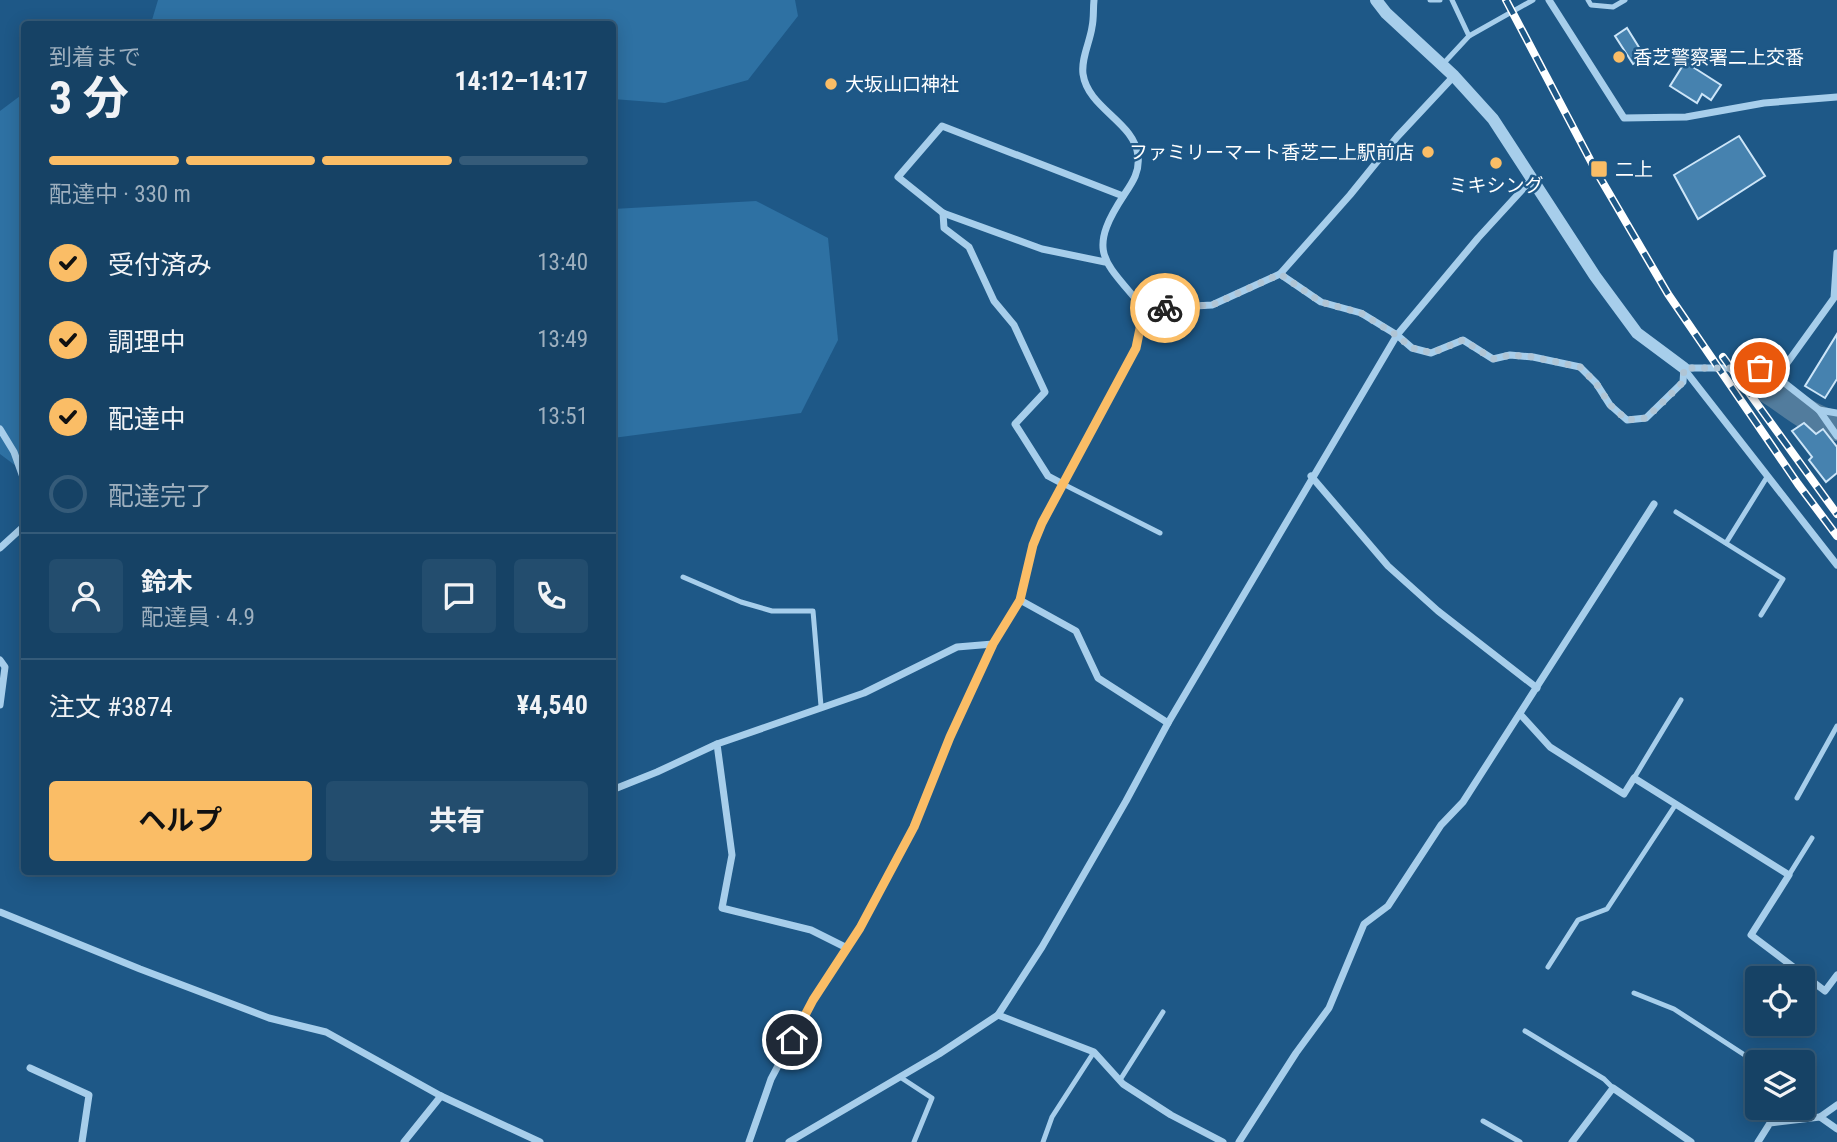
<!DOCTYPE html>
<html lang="ja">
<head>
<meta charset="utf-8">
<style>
  :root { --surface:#164265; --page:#234d6e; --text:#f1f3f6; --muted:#9eb0bf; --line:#355b79; --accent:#fabd66 }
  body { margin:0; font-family:"Roboto Condensed","Noto Sans JP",sans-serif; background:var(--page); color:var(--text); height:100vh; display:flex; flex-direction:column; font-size:26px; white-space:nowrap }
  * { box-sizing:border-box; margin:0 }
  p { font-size:23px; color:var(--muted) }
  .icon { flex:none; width:38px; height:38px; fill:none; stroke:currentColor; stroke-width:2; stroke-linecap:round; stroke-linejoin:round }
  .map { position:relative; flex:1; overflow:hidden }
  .drawer { position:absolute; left:21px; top:21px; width:595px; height:854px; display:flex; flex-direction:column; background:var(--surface); border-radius:7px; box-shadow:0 4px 18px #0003,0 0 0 2px var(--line) }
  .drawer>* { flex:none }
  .controls { position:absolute; left:1745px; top:966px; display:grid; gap:14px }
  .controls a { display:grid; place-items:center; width:70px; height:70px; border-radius:7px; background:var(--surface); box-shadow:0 4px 18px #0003,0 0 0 2px var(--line); font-size:35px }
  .pin { position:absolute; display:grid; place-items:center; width:60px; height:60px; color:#fff; margin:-30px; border:4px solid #fff; border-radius:50%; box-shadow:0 2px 7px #0007 }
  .courier { position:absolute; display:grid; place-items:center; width:70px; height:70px; margin:-35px; border:5px solid #fabd66; border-radius:50%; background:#fff; color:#222; box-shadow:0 2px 9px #0007 }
  .overview em { font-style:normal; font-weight:700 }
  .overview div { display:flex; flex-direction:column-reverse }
  .overview { display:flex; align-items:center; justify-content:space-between; height:119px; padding:0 28px }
  h1 { font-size:46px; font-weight:700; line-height:52px }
  .bar { display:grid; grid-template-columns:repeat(4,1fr); gap:10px 7px; align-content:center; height:84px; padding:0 28px }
  .bar i { height:9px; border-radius:5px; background:var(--line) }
  .bar .on { background:var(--accent) }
  .bar p { grid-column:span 4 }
  .line { display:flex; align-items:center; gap:18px; padding:0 28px; border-top:2px solid var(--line) }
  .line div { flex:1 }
  .round { display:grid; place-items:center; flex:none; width:74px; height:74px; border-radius:7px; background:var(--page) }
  ol { padding:0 28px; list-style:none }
  li { display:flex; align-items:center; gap:21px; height:77px }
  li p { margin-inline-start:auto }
  li .icon { padding:7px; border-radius:50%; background:var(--accent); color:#111; stroke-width:4 }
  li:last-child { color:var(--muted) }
  li i { width:38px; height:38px; border:4px solid var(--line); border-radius:50% }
  .primary-button { display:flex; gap:14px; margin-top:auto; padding:14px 28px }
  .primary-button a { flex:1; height:80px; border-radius:7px; background:var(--accent); color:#111; font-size:28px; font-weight:700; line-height:80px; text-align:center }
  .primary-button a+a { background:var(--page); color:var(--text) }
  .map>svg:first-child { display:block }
</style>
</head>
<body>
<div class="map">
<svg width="1837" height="1142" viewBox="0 0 1837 1142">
  <rect width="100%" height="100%" fill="#1e5887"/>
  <g fill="#2e71a3">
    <polygon points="158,0 795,0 798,16 748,80 665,103 613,99 612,24 137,24 152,20"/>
    <polygon points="24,93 24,472 0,454 0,111"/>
    <polygon points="756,201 828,238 838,340 801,413 613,438 613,209"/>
  </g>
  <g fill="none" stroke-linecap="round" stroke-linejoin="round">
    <path stroke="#527c9d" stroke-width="30" d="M1750,380C1783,391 1798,418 1837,426"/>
  </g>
  <g fill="#4682af" stroke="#cce5f8" stroke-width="2">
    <polygon points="1627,28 1645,57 1633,64 1615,36"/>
    <polygon points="1685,62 1721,85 1711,100 1702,94 1697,103 1670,86"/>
    <polygon points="1739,136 1765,176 1698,219 1674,175"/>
    <polygon points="1837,334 1837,379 1825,398 1805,386"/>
    <polygon points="1804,423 1816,434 1823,429 1837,447 1837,473 1826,482 1809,460 1812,457 1792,431"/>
  </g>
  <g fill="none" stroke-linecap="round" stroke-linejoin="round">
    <g stroke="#a7ceeb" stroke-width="5">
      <polyline points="1430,0 1440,0"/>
      <polyline points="1452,0 1469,36"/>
      <polyline points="1588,0 1591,5 1613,7 1625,0"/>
      <polyline points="1443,64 1469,36 1533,0"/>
      <polyline points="1063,484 1160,533"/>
      <polyline points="1676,512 1783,579 1761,615"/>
      <polyline points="1726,543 1767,477"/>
      <polyline points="683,577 741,602 772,611 813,611 821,706"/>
      <polyline points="1634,778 1681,700"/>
      <polyline points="1797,798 1837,726"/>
      <polyline points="1789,875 1812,838"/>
      <polyline points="1548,967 1578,920 1607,909 1676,804"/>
      <polyline points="1634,993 1674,1009 1757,1063"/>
      <polyline points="1525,1031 1604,1079 1613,1088"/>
      <polyline points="900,1077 932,1098 914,1142"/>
      <polyline points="1120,1080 1163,1012"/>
      <polyline points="1794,1108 1800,1120"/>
      <polyline points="1483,1121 1520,1142"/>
      <polyline points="1043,1142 1052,1117 1094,1052"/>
    </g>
    <g stroke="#a7ceeb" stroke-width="7">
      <path d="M1094,0C1093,9 1094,18 1092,27C1090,42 1081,58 1083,74C1088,109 1135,122 1138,156C1140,172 1132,183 1124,195C1085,254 1105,261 1144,309L1212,305L1280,274L1350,195L1397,137L1454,76"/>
      <polyline points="1549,0 1624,118 1686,117 1764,103 1837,97"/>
      <polyline points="943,213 944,228 969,247 994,301 1014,325 1045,392 1015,424 1048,476 1063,484"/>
      <polyline points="1105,262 1042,249 943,213 898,177 942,126 1123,196"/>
      <polyline points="1280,274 1321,302 1361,313 1397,335 1412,348 1431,353 1463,340 1493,359 1510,355 1533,357 1580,367 1596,383 1610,405 1627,420 1646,418 1683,382 1684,368"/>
      <polyline points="1144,309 1136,348 1042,523 1033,545 1020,600 1076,631 1098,678 1168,723"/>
      <polyline points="1684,368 1760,368 1777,377 1819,410 1837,436"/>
      <polyline points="1684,369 1837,565"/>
      <polyline points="1777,377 1834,298 1837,253"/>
      <polyline points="1819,410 1837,413"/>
      <polyline points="0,429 14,452 24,480"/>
      <polyline points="1311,476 1388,566 1438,611 1537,688"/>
      <polyline points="0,548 24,526"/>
      <polyline points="0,660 5,667 0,705"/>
      <polyline points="1520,714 1550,747 1624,794 1634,778 1789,875 1751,935 1825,991 1837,975"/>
      <polyline points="612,790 657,772 717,744"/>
      <polyline points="0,912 140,969 269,1018 326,1032 441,1096 540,1142"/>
      <polyline points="847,948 811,930 722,908 732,855 717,744 864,693 957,647 993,644"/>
      <polyline points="998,1015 1094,1052 1123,1084 1171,1115 1223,1142"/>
      <polyline points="30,1068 89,1095 82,1142"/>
      <polyline points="1837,1105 1820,1117 1837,1129"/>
      <polyline points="404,1142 441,1096"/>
      <polyline points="749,1142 771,1079 813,1000 860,928 914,827 950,737 993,644 1020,600"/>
      <polyline points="789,1142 939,1054 998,1015 1042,947 1126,801 1168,723 1397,335 1478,238 1533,178"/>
      <polyline points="1239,1142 1296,1053 1329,1008 1364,924 1388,906 1441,825 1463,802 1654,504"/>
      <polyline points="1572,1142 1613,1088 1691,1142"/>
      <polyline points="1758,1142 1770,1123 1820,1117"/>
    </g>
    <polyline stroke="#a7ceeb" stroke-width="12" points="1376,0 1386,13 1454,76 1493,119 1595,276 1637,333 1684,368"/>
    <defs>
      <g id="rail">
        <polyline points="1506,0 1596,171 1668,294 1798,484 1837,536"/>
        <polyline points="1723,357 1837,514"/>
      </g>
    </defs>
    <use href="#rail" stroke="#fff" stroke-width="8"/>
    <use href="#rail" stroke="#1e5887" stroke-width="5" stroke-dasharray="16" stroke-linecap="butt"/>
  </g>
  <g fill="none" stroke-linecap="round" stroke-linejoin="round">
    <polyline stroke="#b0c5d5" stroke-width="7" stroke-dasharray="0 12.6" points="1165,308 1212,305 1280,274 1321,302 1361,313 1396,335 1412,348 1432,353 1463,340 1493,359 1510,355 1533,357 1580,367 1596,383 1610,405 1627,420 1646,418 1665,400 1683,382 1684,368 1760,368"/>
    <polyline stroke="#fabd66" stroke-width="9" points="792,1040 813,1000 860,928 914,827 950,737 993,644 1020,600 1033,545 1042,523 1136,348 1144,309 1165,308"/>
  </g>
  <g fill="#fabd66" stroke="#1e5887" stroke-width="2.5">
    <circle cx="1619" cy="57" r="7"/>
    <circle cx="831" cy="84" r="7"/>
    <circle cx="1428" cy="152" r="7"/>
    <circle cx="1496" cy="163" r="7"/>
    <rect x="1590" y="160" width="18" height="18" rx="3.5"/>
  </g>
  <g text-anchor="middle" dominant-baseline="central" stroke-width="5" stroke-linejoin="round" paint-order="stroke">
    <g font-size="19" fill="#fff" stroke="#1e5887" text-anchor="start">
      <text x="1633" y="57">香芝警察署二上交番</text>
      <text x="845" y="84">大坂山口神社</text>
      <text x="1414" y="152" text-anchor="end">ファミリーマート香芝二上駅前店</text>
      <text x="1615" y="169">二上</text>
      <text x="1496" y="185" text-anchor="middle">ミキシング</text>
    </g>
  </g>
</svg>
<div class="controls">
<a><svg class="icon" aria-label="locate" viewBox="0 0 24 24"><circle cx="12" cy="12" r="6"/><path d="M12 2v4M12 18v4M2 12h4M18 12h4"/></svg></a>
<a><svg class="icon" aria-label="layers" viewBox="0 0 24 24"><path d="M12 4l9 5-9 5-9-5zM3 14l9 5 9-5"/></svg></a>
</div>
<div class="pin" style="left:1760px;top:368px;background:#ea580c"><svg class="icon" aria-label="bag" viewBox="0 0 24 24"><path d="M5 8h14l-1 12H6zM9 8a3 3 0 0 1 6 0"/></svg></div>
<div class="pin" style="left:792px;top:1040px;background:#1f2937"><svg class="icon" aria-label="home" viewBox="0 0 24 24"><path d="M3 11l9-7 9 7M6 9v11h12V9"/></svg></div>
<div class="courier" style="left:1165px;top:308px"><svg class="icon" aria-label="bike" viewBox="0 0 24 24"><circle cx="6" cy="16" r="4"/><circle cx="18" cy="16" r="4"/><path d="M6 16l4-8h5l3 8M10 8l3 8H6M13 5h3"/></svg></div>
<section class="drawer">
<div class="overview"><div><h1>3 分</h1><p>到着まで</p></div><em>14:12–14:17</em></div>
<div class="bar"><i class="on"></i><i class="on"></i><i class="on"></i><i></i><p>配達中 · 330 m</p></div>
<ol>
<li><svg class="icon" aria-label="check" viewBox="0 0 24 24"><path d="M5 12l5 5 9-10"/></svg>受付済み<p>13:40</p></li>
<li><svg class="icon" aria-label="check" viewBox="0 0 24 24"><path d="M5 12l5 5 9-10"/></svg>調理中<p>13:49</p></li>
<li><svg class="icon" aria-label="check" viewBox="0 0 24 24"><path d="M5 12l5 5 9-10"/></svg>配達中<p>13:51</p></li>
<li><i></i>配達完了</li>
</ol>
<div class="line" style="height:126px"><a class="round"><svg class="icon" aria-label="person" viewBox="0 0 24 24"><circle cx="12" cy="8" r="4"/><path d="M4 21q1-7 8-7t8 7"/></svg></a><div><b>鈴木</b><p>配達員 · 4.9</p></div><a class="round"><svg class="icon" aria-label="chat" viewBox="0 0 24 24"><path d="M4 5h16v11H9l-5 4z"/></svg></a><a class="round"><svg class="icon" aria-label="phone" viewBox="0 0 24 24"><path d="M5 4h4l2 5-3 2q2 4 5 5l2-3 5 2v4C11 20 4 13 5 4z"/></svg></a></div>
<div class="line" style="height:91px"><div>注文 #3874</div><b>¥4,540</b></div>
<div class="primary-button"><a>ヘルプ</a><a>共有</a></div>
</section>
</div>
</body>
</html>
